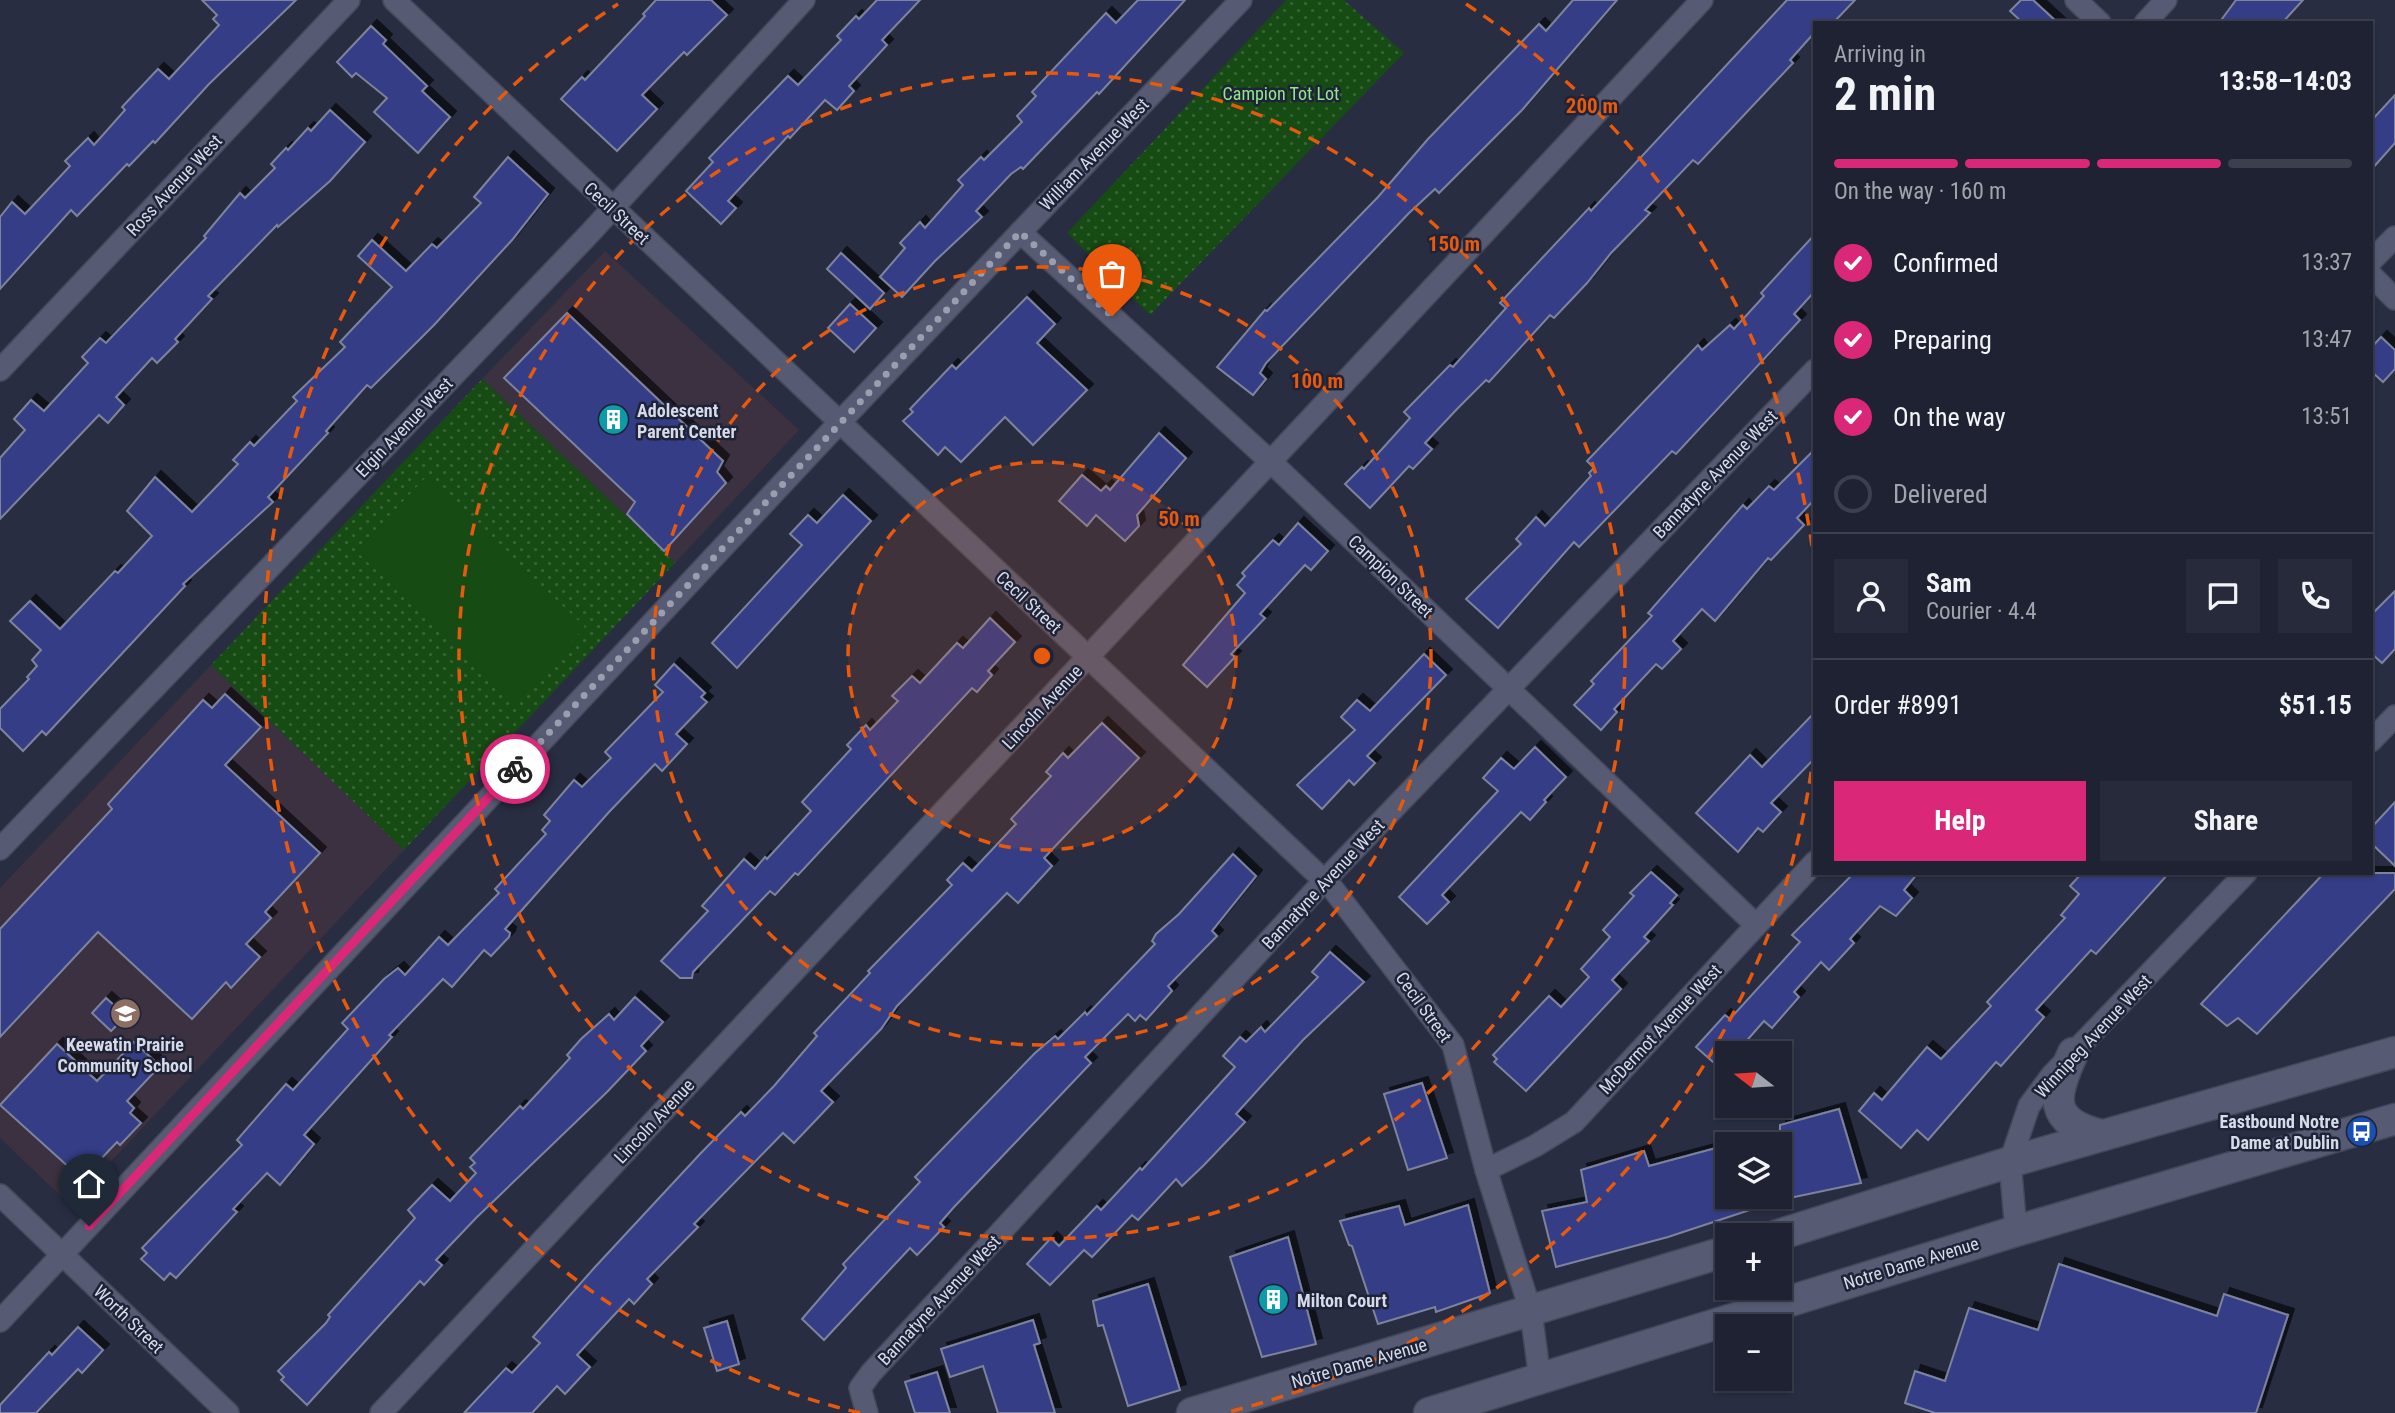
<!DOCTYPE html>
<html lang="en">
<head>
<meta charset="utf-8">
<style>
  :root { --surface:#1e2232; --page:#262a3a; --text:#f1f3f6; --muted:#a1a4ac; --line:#3c3f4d; --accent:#db2777 }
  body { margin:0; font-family:"Roboto Condensed",sans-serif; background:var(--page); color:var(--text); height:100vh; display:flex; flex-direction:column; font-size:26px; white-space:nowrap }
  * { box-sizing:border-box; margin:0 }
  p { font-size:23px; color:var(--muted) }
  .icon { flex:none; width:38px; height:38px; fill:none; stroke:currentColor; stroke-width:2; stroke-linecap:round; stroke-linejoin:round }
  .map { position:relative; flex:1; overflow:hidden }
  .drawer { position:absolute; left:1813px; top:21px; width:560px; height:854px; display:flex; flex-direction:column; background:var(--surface); border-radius:0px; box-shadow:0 2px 5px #0004,0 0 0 2px var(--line) }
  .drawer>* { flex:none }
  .needle { width:46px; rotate:287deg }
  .buttons { position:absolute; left:1715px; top:1041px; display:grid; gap:14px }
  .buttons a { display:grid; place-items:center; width:77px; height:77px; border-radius:0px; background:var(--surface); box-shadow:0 2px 5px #0004,0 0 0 2px var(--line); font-size:35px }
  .pin { position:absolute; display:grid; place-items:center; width:60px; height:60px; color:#fff; margin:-72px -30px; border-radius:50% 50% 50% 0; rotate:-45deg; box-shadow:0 0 7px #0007 }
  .pin .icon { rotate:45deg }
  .courier { position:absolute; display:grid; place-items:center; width:70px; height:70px; margin:-35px; border:5px solid #db2777; border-radius:50%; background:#fff; color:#222; box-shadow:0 2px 9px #0007 }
  .head em { font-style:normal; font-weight:700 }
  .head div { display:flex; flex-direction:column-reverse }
  .head { display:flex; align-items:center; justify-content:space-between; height:119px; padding:0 21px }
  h1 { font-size:46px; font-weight:700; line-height:52px }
  .bar { display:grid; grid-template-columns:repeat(4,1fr); gap:10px 7px; align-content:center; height:84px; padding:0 21px }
  .bar i { height:9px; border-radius:5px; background:var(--line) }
  .bar .current { background:var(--accent) }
  .bar p { grid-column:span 4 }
  .line { display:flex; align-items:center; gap:18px; padding:0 21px; border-top:2px solid var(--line) }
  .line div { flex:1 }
  .round { display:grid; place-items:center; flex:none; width:74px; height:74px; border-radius:0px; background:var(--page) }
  ol { padding:0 21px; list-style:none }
  li { display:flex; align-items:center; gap:21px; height:77px }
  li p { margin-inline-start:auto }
  li .icon { padding:7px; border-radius:50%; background:var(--accent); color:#fff; stroke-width:4 }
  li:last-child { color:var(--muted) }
  li i { width:38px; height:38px; border:4px solid var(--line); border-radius:50% }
  .cta { display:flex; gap:14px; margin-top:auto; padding:14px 21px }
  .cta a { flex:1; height:80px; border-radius:0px; background:var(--accent); color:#fff; font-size:28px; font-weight:700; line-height:80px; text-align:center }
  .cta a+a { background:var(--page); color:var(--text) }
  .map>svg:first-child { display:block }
</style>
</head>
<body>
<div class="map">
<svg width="2395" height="1413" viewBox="0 0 2395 1413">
  <defs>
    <pattern id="green-dots" width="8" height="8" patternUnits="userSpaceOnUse" patternTransform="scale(1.75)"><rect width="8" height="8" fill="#174b14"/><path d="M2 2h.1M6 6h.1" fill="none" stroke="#386436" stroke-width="1.8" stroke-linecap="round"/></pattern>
    <filter id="shadow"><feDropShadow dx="6" dy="-6" stdDeviation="0" flood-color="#0009"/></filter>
  </defs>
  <rect width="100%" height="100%" fill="#282d42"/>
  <g fill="#3c3140">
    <polygon points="605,251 799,430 675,563 482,379"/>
    <polygon points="211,665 404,850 70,1205 0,1138 0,888"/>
  </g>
  <g fill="url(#green-dots)">
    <polygon points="1286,0 1344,0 1404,53 1150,315 1067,233"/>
    <polygon points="482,379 675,563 404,850 211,665"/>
  </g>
  <polygon fill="#174b14" points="426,477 585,627 515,701 356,551"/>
  <g fill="#363e87" stroke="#7d839d" stroke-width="2" filter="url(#shadow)">
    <polygon points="202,0 296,0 209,84 155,143 153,141 129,166 127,164 77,216 71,210 0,289 0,217 12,202 25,214 70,166 65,161 88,138 94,145 125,110 122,107 158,69 169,79 219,25 213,19 217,15"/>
    <polygon points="656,0 711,0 727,15 687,55 684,52 642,95 657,109 617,151 561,99 582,77 585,80 645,16 643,14"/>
    <polygon points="877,0 920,0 882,40 887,45 849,86 854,91 837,110 825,100 790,138 788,136 728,201 736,208 721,224 686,191 713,162 709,158 788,76 798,85 841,40 837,36 856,16 859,19"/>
    <polygon points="1138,0 1185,0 1099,94 1097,92 1023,169 1021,167 1011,174 976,211 982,217 935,261 902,297 880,277 905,248 900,243 920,222 925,228 963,185 958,180 981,157 984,160 1022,122 1017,116 1036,96 1032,92 1106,13 1116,23"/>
    <polygon points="1573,0 1617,0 1522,110 1439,193 1435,189 1409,213 1266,363 1260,373 1266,379 1253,395 1217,367 1265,310 1267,311 1378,197 1428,139 1539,24 1546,31"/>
    <polygon points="1787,0 1855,0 1833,23 1815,23 1815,32 1790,60 1793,63 1698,164 1693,160 1645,210 1650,213 1611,253 1587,283 1554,318 1550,315 1489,382 1486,380 1457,409 1425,443 1432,449 1413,469 1409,466 1370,508 1345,484 1362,467 1364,469 1410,418 1404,412 1450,365 1453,367 1506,308 1500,303 1589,208 1591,211"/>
    <polygon points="2021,0 2033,0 2058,23 2023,23 2010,11"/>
    <polygon points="2236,0 2303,0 2282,23 2219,23"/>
    <polygon points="371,26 386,40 383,44 427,86 422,91 450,117 418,153 374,112 387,98 356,73 352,77 337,62"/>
    <polygon points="2395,95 2395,143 2371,170 2371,121"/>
    <polygon points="330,110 365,142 330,181 278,227 277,225 208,296 212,299 175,339 178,342 157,363 152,358 116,397 124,405 108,423 99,415 0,519 0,458 25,430 14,419 31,400 44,411 88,363 82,357 100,338 106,343 206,238 204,236 240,193 245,198 275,168 271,164 286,148 288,150 308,128 311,131"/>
    <polygon points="508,157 548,194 512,240 434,325 371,388 367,385 351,403 326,431 328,433 268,497 273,502 183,584 185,586 46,735 42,731 23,751 0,728 0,709 29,679 27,677 37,666 32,660 41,650 10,621 30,601 60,629 115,571 118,573 152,536 127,511 155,477 192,512 238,464 233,460 250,442 254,446 297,401 293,397 345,347 340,342 392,287 358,256 372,240 406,271 432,244 437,248 481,203 474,197"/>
    <polygon points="1815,234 1815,291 1794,314 1800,320 1676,454 1672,451 1579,547 1574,542 1498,628 1466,599 1521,544 1516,539 1536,517 1545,526 1591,476 1589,473 1594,468 1587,461 1698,345 1702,350 1730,325 1734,329 1764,296 1761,293"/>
    <polygon points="841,253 884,293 870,309 827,269"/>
    <polygon points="1027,297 1055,324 1037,343 1087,390 1033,445 1005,417 961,462 945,447 938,455 903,421 913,412 910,409 952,365 956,369"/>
    <polygon points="850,304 876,328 854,352 828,328"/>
    <polygon points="567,313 723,461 717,472 726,483 664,551 627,514 635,502 504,378"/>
    <polygon points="2381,337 2395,350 2395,369 2383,382 2371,371 2371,348"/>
    <polygon points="1159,433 1186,458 1137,515 1139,526 1125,541 1096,515 1087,526 1059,501 1082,475 1101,491 1106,486 1110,490"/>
    <polygon points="1815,449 1815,499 1797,518 1804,525 1771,560 1768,558 1715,621 1702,609 1673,641 1681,649 1662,669 1656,664 1614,709 1617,712 1601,730 1574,705 1594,684 1591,681 1652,616 1648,613 1743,505 1747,509 1769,486 1774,490"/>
    <polygon points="843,495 871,521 737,668 712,643 802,545 790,534 808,515 817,523"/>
    <polygon points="1298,523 1328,551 1311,570 1305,565 1260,614 1265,618 1231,654 1235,657 1207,687 1183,665 1245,593 1237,585 1245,576 1242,573 1273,540 1279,545"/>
    <polygon points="2395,591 2395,649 2382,663 2371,653 2371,615"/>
    <polygon points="990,618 1015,642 988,671 992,675 977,692 972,688 798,875 795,873 775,895 770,891 693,972 692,978 680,978 661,961 708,911 702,906 744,859 755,869 765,857 767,859 811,811 802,802 851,749 847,745 866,725 870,730 898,701 892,696 912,676 920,683 957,643 963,648"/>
    <polygon points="1424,654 1446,675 1367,756 1375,763 1354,785 1349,780 1322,809 1297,785 1355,730 1341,717 1357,700 1370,711"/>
    <polygon points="674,664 705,693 701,697 707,702 676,734 687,744 662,771 655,764 609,812 505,929 510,933 509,937 491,956 484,950 452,987 443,979 389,1035 392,1037 304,1135 314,1144 280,1185 267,1173 233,1209 237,1212 176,1278 170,1273 164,1280 141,1259 147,1253 142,1248 242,1145 237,1140 286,1084 293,1090 348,1029 342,1023 384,979 398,968 405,975 439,937 448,945 499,893 495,889 546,834 542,830 550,821 544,815 574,780 582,787 611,758 605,752 663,692 655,685"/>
    <polygon points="225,694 261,727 225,765 320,853 265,912 271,918 246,944 260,957 231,988 226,982 192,1019 98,932 0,1037 0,929 112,809 108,804 203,700 212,708"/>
    <polygon points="1815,712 1815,758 1771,803 1781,812 1763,832 1758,828 1738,852 1696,813 1750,755 1762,767"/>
    <polygon points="1102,723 1139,758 1044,858 1052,866 1018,903 1007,893 897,1006 881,1029 821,1091 833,1102 794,1143 783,1133 694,1224 698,1227 647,1279 652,1284 634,1304 629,1299 577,1355 590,1367 565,1394 557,1386 532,1413 464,1413 506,1368 512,1373 540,1343 533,1337 595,1267 700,1154 741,1112 745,1116 774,1086 817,1036 814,1033 870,973 868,971 952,885 947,880 963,863 972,871 1016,824 1011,819 1051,776 1046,772 1063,753 1068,758"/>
    <polygon points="1535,747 1566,777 1544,800 1546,802 1530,820 1521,812 1442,895 1449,902 1427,924 1399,897 1498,791 1483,778 1501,758 1514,769"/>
    <polygon points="2395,802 2395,866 2371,843 2371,828"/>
    <polygon points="1233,854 1256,876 1212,931 1217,936 1168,986 1172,991 1146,1020 1140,1015 1135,1021 1128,1014 1085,1057 1091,1063 954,1207 940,1223 944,1227 917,1255 910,1248 824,1340 802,1319 846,1268 843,1264 920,1182 915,1177 1035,1053 1055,1036 1058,1039 1085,1012 1087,1015 1155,944 1152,941 1156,934 1179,914"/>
    <polygon points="1651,872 1677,895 1670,903 1673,905 1644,937 1649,941 1612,980 1621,989 1526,1091 1494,1062 1497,1059 1493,1055 1549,996 1561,1007 1589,977 1581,969 1610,937 1603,930 1634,896 1630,893"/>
    <polygon points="1854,873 1918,873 1904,890 1912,898 1896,916 1880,906 1850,939 1854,943 1829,970 1821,962 1794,992 1799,997 1772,1028 1764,1021 1735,1054 1727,1054 1727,1062 1721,1069 1696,1047 1725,1015 1730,1019 1800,942 1792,935"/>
    <polygon points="2082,873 2169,873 2096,954 2091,950 2036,1010 2044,1017 2001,1066 1996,1062 1928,1140 1917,1130 1901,1148 1859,1111 1874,1093 1882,1100 1927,1047 1941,1059 1991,1006 1987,1002 2065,918 2061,915 2079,894 2070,886"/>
    <polygon points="2324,873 2395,873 2395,889 2257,1034 2238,1018 2227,1026 2201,1004"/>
    <polygon points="1330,952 1364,982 1303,1040 1236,1114 1245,1122 1204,1165 1182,1186 1176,1179 1138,1220 1132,1215 1092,1257 1084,1250 1050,1285 1027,1264 1051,1238 1059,1246 1097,1206 1101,1210 1140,1168 1142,1170 1235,1067 1223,1056 1240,1037 1246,1042 1261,1027 1265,1032 1318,977 1312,972"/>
    <polygon points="635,997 663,1022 641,1046 646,1051 607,1092 476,1218 436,1260 442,1265 424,1285 420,1281 307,1405 281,1380 284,1377 278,1371 326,1323 330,1317 328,1315 415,1218 408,1210 432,1185 450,1201 476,1173 470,1167 475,1163 470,1158 520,1106 523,1109 570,1058 567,1055 581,1039 609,1014 614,1020"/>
    <polygon points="106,998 126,1016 111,1031 92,1013"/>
    <polygon points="134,1042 160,1066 127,1101 134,1108 130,1113 141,1123 120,1145 117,1142 82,1179 0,1105 57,1044 97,1081"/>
    <polygon points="1422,1083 1447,1158 1408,1170 1384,1094"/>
    <polygon points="1839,1109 1861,1183 1780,1200 1780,1125"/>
    <polygon points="1727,1145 1727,1197 1777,1197 1777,1201 1668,1237 1556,1267 1542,1211 1587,1202 1581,1170 1644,1151 1649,1166"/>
    <polygon points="1468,1205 1490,1293 1436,1312 1435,1307 1378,1324 1352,1246 1349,1245 1340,1221 1399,1206 1405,1225"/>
    <polygon points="1288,1237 1316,1344 1262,1357 1230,1257"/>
    <polygon points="2059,1264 2217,1316 2224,1294 2288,1315 2256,1413 1935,1413 1905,1403 1915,1371 1945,1381 1969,1308 2038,1330"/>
    <polygon points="1148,1284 1180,1390 1128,1406 1103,1325 1098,1326 1093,1301"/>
    <polygon points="1033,1320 1040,1343 1034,1345 1055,1413 998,1413 983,1366 950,1377 941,1349"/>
    <polygon points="727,1321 739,1364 717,1371 704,1328"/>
    <polygon points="78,1327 103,1350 82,1373 78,1369 36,1413 0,1413 0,1405 49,1352 52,1355"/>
    <polygon points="937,1372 950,1413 915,1413 905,1382"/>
  </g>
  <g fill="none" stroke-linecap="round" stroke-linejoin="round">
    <defs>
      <g id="minor">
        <polyline points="394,0 1333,889 1453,1045 1486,1170 1531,1312 1540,1379"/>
        <polyline points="2076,0 2100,23"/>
        <polyline points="2145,23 2166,0"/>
        <polyline points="1020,232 1271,462 1756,925"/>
        <polyline points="2371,261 2395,237"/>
        <polyline points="2371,275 2395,299"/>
        <polyline points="0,370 349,0"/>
        <polyline points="2371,741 2395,716"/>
        <polyline points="0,849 590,233 804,0"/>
        <polyline points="1486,1170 1535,1146 1574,1122 1815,862"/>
        <polyline points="0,1195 228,1413"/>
        <polyline points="2016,1231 2010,1162 2029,1106 2052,1075 2246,873"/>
        <polyline points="0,1321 839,423 1241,0"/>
        <polyline points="381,1413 1702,0"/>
        <polyline points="867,1413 860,1388 871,1373 1324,881 1815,370"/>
      </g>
      <g id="secondary">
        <path d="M2073,1053C2053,1097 2047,1121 2101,1135"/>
        <polyline points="1775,1236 2010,1162 2395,1052"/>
        <polyline points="1192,1413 1727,1251"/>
        <polyline points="1429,1413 2016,1231 2395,1119"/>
      </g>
    </defs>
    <use href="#minor" stroke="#44485a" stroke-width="24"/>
    <use href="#secondary" stroke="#44485a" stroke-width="33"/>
    <use href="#minor" stroke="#565b73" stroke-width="21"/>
    <use href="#secondary" stroke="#565b73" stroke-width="30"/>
  </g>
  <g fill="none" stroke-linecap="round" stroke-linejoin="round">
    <polyline stroke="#9a9eaf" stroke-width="7" stroke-dasharray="0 12.6" points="515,769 1020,232 1112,316"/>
    <polyline stroke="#db2777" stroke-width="9" points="89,1226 515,769"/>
  </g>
  <circle cx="1042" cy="656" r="194" fill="#e8590c" fill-opacity=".12"/>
  <g fill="none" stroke="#e8590c" stroke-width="3.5" stroke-dasharray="12 9">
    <circle cx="1042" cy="656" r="194"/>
    <circle cx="1042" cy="656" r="389"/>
    <circle cx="1042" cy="656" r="583"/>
    <path d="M1814 751A778 778 0 0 1 1224 1413M860 1413A778 778 0 0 1 618 4M1466 4A778 778 0 0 1 1814 561"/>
  </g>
  <defs>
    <symbol id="building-disc" viewBox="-11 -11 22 22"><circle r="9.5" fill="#0f9aa8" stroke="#1f2338"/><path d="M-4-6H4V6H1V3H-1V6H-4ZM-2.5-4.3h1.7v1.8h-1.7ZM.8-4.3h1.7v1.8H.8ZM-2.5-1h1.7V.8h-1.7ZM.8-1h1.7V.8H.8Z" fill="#fff"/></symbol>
    <symbol id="school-disc" viewBox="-11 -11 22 22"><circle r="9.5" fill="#8d6e63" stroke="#1f2338"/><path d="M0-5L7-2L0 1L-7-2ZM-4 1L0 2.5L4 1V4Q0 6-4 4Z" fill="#fff"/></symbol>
    <symbol id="bus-disc" viewBox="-11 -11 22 22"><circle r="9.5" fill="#1a4fb4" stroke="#1f2338"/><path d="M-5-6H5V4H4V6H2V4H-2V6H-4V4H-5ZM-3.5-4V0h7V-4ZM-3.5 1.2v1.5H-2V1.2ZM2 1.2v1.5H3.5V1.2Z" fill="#fff"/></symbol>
  </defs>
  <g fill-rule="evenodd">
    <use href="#building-disc" x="596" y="402" width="35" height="35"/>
    <use href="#school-disc" x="108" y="996" width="35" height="35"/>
    <use href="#bus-disc" x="2344" y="1114" width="35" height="35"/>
    <use href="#building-disc" x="1256" y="1282" width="35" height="35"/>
  </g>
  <g text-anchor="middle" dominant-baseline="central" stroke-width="5" stroke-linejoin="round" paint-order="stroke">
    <g font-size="18" fill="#91e78a" stroke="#1f2338">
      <text x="1281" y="93">Campion Tot Lot</text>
    </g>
    <g font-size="18" fill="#d7dbe9" stroke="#1f2338">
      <text transform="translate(1094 154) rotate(-46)">William Avenue West</text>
      <text transform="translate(174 185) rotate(-47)">Ross Avenue West</text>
      <text transform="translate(617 213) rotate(43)">Cecil Street</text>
      <text transform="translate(404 427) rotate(-46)">Elgin Avenue West</text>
      <text transform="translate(1715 474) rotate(-46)">Bannatyne Avenue West</text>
      <text transform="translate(1391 576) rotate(44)">Campion Street</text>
      <text transform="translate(1029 602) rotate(43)">Cecil Street</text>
      <text transform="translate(1042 707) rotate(-47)">Lincoln Avenue</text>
      <text transform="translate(1323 884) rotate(-47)">Bannatyne Avenue West</text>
      <text transform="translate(1424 1007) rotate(54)">Cecil Street</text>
      <text transform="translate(1660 1029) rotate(-47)">McDermot Avenue West</text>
      <text transform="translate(2093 1036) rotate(-47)">Winnipeg Avenue West</text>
      <text transform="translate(654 1121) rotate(-47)">Lincoln Avenue</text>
      <text transform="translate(1911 1263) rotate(-17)">Notre Dame Avenue</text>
      <text transform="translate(939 1300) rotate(-47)">Bannatyne Avenue West</text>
      <text transform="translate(129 1319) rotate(44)">Worth Street</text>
      <text transform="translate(1359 1363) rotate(-16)">Notre Dame Avenue</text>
    </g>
    <g font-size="18" font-weight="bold" fill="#d7dbe9" stroke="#1f2338" text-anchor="start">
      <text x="637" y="410">Adolescent<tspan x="637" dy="21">Parent Center</tspan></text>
      <text x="125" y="1044" text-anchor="middle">Keewatin Prairie<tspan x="125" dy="21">Community School</tspan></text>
      <text x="2339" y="1121" text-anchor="end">Eastbound Notre<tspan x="2339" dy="21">Dame at Dublin</tspan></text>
      <text x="1297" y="1300">Milton Court</text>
    </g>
  </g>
  <circle cx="1042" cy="656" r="10" fill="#e8590c" stroke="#1f2338" stroke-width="3.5"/>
  <g font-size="21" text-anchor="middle" font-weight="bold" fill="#e8590c" stroke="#1f2338" stroke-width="5" stroke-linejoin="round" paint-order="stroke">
    <text x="1592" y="113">200 m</text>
    <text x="1454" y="251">150 m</text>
    <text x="1317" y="388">100 m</text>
    <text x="1179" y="526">50 m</text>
  </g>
</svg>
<div class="buttons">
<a><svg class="needle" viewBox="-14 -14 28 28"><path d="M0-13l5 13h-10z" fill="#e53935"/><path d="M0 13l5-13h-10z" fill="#a1a4ac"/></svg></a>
<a><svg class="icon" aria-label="layers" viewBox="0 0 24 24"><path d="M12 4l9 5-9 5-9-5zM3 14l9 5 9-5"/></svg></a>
<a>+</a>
<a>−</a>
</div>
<div class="pin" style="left:1112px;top:316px;background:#ea580c"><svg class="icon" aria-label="bag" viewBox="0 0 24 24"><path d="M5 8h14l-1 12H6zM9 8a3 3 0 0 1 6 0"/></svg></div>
<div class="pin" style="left:89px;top:1226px;background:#1f2937"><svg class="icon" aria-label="home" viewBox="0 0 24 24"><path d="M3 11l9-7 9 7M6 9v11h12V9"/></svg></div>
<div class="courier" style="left:515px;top:769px"><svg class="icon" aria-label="bike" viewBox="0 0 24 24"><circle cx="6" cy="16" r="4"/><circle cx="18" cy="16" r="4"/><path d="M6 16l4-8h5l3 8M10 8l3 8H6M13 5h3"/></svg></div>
<section class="drawer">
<div class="head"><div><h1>2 min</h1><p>Arriving in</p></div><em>13:58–14:03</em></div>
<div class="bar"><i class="current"></i><i class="current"></i><i class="current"></i><i></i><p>On the way · 160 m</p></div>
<ol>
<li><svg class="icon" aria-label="check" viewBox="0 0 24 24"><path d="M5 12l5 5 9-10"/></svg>Confirmed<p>13:37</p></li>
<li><svg class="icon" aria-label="check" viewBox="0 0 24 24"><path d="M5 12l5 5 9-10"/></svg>Preparing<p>13:47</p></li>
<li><svg class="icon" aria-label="check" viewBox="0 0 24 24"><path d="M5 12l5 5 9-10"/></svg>On the way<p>13:51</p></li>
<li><i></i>Delivered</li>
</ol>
<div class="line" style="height:126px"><a class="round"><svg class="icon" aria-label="person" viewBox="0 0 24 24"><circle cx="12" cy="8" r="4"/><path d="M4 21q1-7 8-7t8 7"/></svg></a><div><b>Sam</b><p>Courier · 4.4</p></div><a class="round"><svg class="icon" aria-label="chat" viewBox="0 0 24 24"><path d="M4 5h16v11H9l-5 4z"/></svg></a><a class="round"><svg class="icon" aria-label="phone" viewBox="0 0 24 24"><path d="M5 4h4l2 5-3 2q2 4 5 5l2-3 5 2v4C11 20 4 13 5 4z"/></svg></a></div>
<div class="line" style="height:91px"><div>Order #8991</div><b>$51.15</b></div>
<div class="cta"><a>Help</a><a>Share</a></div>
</section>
</div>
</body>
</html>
